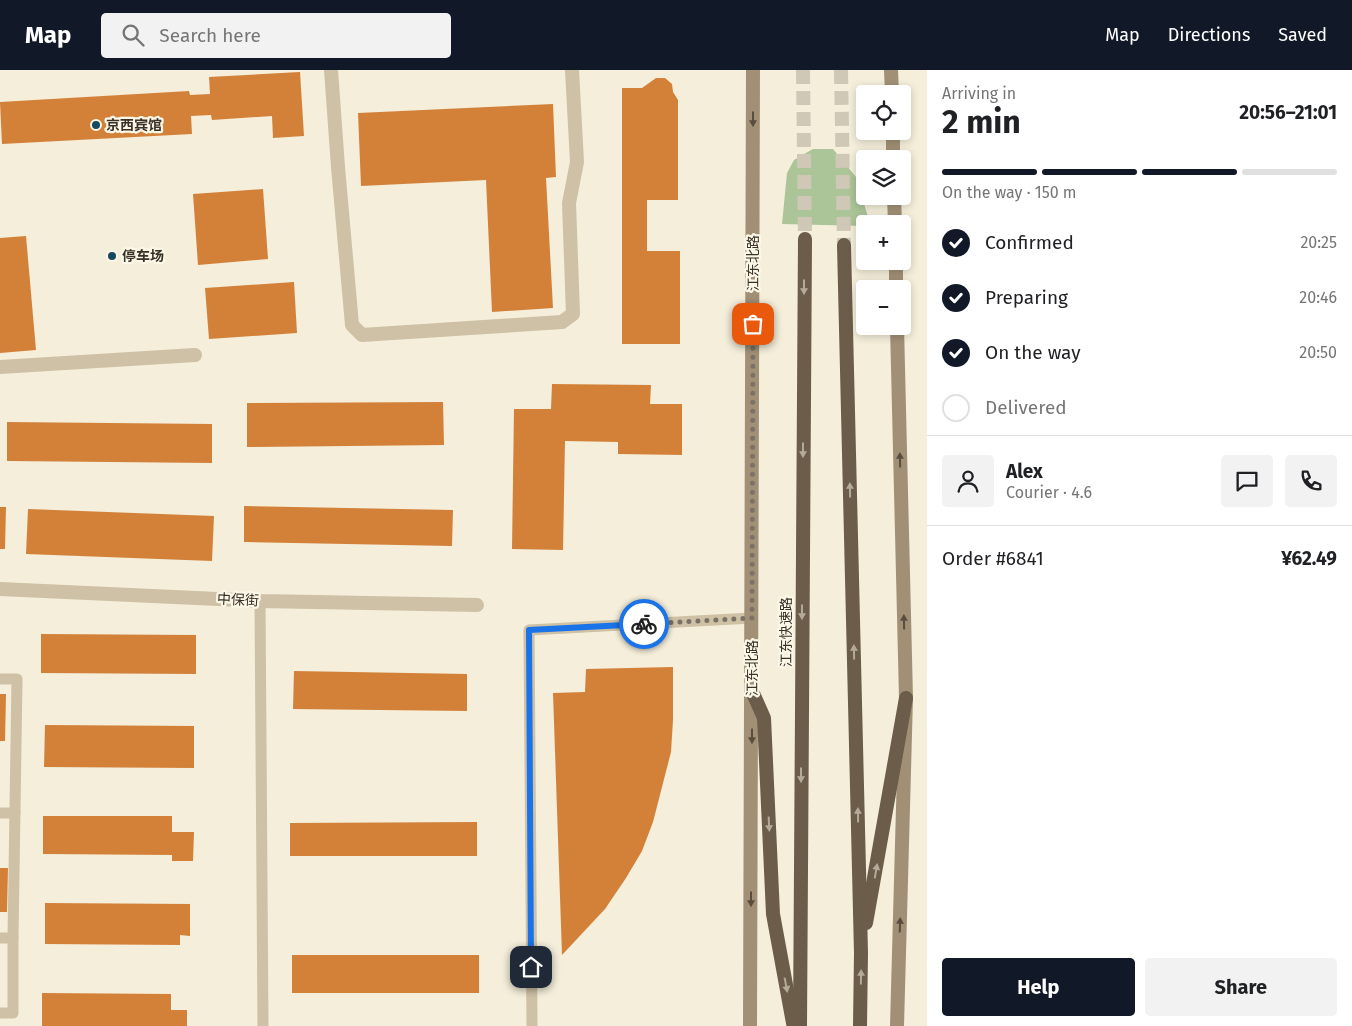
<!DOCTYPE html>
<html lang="en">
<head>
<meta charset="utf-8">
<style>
  :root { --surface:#fff; --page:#f2f2f2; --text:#202124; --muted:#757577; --line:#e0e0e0; --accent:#111827 }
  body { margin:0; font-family:"Fira Sans","Noto Sans SC",sans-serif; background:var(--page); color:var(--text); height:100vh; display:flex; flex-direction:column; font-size:19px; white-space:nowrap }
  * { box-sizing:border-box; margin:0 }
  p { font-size:16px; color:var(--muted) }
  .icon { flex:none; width:28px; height:28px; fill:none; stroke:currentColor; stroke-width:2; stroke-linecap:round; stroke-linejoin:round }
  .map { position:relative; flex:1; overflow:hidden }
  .sheet { display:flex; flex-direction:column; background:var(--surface); width:425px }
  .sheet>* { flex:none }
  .buttons { position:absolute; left:856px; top:15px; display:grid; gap:10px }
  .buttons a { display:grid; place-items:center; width:55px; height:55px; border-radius:5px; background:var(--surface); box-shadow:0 2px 8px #0003; font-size:25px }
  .pin { position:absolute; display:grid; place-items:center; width:42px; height:42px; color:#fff; margin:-21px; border-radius:10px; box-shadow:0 2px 8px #0006 }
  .courier { position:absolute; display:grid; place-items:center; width:50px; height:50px; margin:-25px; border:4px solid #1a73e8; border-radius:50%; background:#fff; color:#222; box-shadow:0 1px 6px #0007 }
  .headline em { font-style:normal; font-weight:700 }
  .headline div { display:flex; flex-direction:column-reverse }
  .headline { display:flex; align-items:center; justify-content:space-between; height:85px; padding:0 15px }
  h1 { font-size:32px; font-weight:700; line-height:38px }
  .bar { display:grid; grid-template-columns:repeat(4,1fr); gap:8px 5px; align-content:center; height:60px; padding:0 15px }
  .bar i { height:6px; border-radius:4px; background:var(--line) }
  .bar .active { background:var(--accent) }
  .bar p { grid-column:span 4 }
  .line { display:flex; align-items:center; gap:12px; padding:0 15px; border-top:1px solid var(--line) }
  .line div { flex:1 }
  .round { display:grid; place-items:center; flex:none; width:52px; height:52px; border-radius:5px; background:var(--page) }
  ol { padding:0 15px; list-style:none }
  li { display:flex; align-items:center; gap:15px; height:55px }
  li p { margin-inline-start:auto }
  li .icon { padding:5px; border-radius:50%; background:var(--accent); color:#fff; stroke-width:4 }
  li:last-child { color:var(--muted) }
  li i { width:28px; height:28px; border:2px solid var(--line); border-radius:50% }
  .button { display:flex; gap:10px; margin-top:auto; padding:10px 15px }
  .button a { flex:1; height:58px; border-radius:5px; background:var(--accent); color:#fff; font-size:20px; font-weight:700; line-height:58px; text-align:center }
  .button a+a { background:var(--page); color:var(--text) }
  header { display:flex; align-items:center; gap:30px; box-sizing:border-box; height:70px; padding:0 25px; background:var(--accent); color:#fff }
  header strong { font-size:24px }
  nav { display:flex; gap:28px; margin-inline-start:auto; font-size:18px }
  .search { width:350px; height:45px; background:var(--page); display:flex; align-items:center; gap:12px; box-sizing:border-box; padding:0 18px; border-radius:5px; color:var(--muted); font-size:19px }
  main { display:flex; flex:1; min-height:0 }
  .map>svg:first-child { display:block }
</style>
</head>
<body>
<header>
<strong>Map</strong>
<div class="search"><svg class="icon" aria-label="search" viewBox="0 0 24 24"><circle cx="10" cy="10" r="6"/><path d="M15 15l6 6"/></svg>Search here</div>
<nav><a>Map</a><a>Directions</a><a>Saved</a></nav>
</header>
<main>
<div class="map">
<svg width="927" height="956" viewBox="0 0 927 956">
  <rect width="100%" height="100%" fill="#f4eeda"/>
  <polygon fill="#acc598" points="813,79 833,79 856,107 868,147 867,154 865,154 865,156 782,154 787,103 794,90"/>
  <g fill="#d38139">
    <polygon points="300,2 304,66 273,68 272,46 212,50 211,45 191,46 192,64 2,74 0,32 189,21 190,25 210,24 209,7"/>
    <polygon points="656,8 665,8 672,14 673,22 678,30 678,130 647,130 647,181 680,181 680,274 622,274 622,18 642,18"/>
    <polygon points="553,34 556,107 546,108 553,238 492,242 486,110 361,116 358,43"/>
    <polygon points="263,119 268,189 198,195 193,124"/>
    <polygon points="26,166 36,280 0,283 0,168"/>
    <polygon points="294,212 297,263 209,269 205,218"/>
    <polygon points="552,314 651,315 650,334 682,334 682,385 618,384 618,372 565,371 563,480 512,479 514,339 551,339"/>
    <polygon points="443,332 444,375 247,377 247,333"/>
    <polygon points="7,352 212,354 212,393 7,391"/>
    <polygon points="244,436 453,440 452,476 244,472"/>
    <polygon points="0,437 6,437 5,479 0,479"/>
    <polygon points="28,439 214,446 212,491 26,484"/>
    <polygon points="41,564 196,565 196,604 41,603"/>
    <polygon points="673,597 673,650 671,682 653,752 642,781 626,808 605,839 562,885 553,623 585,622 586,599"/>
    <polygon points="294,601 467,604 467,641 293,639"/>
    <polygon points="0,624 6,624 5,671 0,671"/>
    <polygon points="45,655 194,656 194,698 44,697"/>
    <polygon points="43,746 172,746 172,762 194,762 193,791 172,791 172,785 43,784"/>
    <polygon points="477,752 477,786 290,786 290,753"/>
    <polygon points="0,798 8,798 7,842 0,842"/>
    <polygon points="45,833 190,834 190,866 180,865 180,875 45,874"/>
    <rect x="292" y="885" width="187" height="38"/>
    <polygon points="42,923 171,924 171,940 187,940 187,956 42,956"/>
  </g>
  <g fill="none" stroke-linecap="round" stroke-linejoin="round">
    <g stroke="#cfc8b6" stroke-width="14" stroke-dasharray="14 7" stroke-linecap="butt">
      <polyline points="803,0 805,169"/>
      <polyline points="841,0 844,175"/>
    </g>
    <g stroke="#cec1a5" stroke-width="11">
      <polyline points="260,531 263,956"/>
      <polyline points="0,609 17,609 13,868 0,868"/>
      <polyline points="0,743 15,743"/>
      <polyline points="0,943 13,943 13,868"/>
      <polyline points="532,956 529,560 752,548"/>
    </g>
    <polyline stroke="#cec1a5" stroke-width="14" points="331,0 338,97 352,255 362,265 562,252 573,244 569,133 577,92 572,0"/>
    <g stroke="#cec1a5" stroke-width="14">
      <polyline points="0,297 195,285"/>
      <polyline points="0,519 260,531 477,535"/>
    </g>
    <g stroke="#a29076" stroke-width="14">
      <polyline points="891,0 892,24"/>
      <polyline points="893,61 893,89"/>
      <polyline points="894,126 895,154"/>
      <polyline points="896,191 896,219"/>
      <polyline points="750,956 753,0"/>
      <polyline points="897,956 906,628 897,256"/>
    </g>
    <g stroke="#6c5c4a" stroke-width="14">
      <polyline points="844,175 861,883 860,956"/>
      <polyline points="752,621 764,648 773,844 793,953"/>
      <polyline points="866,853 906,628"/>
      <polyline points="800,956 805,169"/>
    </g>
  </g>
  <defs><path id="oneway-solid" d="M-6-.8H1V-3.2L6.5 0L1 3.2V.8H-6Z" transform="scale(1.25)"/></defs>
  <g fill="#584d3f">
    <use href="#oneway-solid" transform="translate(753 49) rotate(90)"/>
    <use href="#oneway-solid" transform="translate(900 390) rotate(-91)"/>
    <use href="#oneway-solid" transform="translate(904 552) rotate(-91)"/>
    <use href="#oneway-solid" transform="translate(752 666) rotate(90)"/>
    <use href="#oneway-solid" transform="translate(751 829) rotate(90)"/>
    <use href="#oneway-solid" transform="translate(900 855) rotate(-88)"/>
  </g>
  <g fill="#b4aa98">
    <use href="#oneway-solid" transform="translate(804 217) rotate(90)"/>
    <use href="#oneway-solid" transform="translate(803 380) rotate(90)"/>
    <use href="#oneway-solid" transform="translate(850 420) rotate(-91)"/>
    <use href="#oneway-solid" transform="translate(802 542) rotate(90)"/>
    <use href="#oneway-solid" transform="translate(854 582) rotate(-91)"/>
    <use href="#oneway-solid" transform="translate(801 705) rotate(90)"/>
    <use href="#oneway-solid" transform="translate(858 745) rotate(-91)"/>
    <use href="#oneway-solid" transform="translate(769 754) rotate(87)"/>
    <use href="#oneway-solid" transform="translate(876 801) rotate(-80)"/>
    <use href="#oneway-solid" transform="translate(861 907) rotate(-89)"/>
    <use href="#oneway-solid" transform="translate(786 915) rotate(79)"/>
  </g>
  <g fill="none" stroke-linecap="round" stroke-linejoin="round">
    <polyline stroke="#7a7266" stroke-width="5" stroke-dasharray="0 9" points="644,554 752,548 753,254"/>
    <polyline stroke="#1a73e8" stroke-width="6" points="531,897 529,560 644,554"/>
  </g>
  <g fill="#174a5f" stroke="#fbf7e7" stroke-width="2">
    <circle cx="96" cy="55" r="5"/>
    <circle cx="112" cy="186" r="5"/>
  </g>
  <g text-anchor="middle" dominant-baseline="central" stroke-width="4.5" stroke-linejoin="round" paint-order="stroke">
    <g font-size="14" font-weight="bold" fill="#393027" stroke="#fbf7e7" text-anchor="start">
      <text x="106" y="55">京西宾馆</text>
      <text x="122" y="186">停车场</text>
    </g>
    <g font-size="14" fill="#393027" stroke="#fbf7e7">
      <text transform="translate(753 193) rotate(-90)">江东北路</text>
      <text transform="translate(238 530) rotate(3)">中保街</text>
      <text transform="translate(786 562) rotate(-90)">江东快速路</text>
      <text transform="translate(752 598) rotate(-90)">江东北路</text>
    </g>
  </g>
</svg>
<div class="buttons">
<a><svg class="icon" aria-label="locate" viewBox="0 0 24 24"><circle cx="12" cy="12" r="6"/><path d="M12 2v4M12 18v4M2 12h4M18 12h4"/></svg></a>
<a><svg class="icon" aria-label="layers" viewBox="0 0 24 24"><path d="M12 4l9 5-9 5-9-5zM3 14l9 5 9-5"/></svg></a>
<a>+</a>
<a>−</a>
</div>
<div class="pin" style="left:753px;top:254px;background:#ea580c"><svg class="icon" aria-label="bag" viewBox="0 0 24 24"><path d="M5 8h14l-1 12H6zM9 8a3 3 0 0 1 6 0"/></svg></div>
<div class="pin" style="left:531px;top:897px;background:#1f2937"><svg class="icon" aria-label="home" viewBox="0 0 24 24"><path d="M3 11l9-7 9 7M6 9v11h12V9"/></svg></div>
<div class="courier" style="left:644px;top:554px"><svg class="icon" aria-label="bike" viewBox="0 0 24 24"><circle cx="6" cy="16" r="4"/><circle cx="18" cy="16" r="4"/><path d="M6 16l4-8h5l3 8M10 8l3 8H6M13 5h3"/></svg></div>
</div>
<section class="sheet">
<div class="headline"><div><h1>2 min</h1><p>Arriving in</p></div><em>20:56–21:01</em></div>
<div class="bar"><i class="active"></i><i class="active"></i><i class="active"></i><i></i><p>On the way · 150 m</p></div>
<ol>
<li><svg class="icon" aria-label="check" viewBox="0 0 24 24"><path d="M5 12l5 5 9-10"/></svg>Confirmed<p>20:25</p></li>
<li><svg class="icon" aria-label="check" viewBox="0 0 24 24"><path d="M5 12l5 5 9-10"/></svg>Preparing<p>20:46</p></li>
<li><svg class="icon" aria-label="check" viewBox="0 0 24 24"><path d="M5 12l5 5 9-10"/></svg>On the way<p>20:50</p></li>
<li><i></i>Delivered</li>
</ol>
<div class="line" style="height:90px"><a class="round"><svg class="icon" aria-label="person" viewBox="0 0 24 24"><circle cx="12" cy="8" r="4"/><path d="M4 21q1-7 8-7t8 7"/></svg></a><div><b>Alex</b><p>Courier · 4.6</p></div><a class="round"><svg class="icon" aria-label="chat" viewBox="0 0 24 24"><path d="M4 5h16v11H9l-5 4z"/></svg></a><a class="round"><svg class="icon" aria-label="phone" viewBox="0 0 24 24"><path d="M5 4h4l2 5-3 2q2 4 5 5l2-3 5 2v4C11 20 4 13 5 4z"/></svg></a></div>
<div class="line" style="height:65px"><div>Order #6841</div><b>¥62.49</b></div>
<div class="button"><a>Help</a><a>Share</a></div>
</section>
</main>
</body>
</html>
